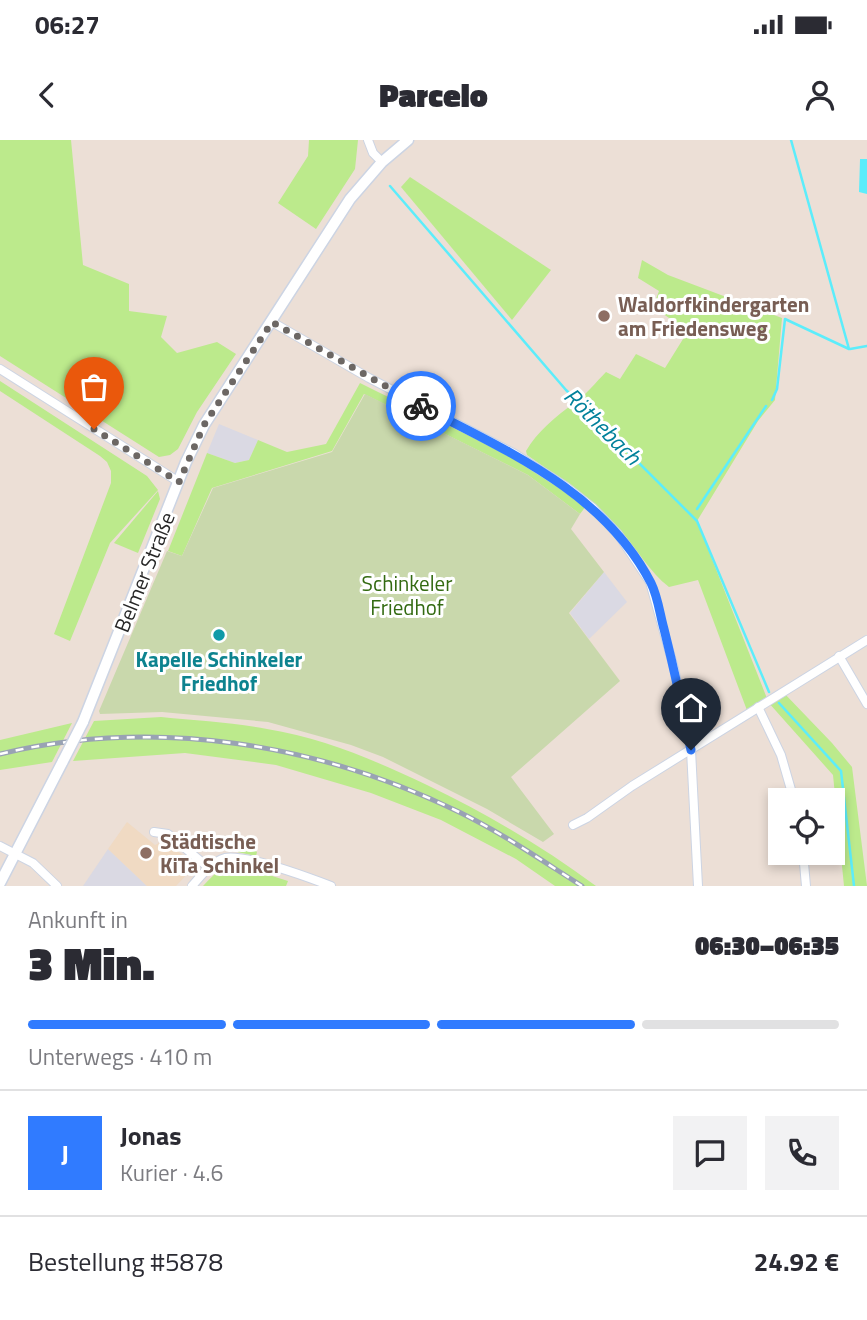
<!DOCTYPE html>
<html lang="de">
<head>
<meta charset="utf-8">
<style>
  :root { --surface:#fff; --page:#f2f2f3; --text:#2b2b33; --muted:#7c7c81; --line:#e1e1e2; --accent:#307bff }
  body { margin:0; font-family:"Titillium Web",sans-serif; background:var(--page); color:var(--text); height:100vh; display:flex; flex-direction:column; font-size:26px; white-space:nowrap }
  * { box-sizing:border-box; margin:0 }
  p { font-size:23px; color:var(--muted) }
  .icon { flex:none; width:38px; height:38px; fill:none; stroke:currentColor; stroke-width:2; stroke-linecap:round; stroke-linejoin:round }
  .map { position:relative; height:746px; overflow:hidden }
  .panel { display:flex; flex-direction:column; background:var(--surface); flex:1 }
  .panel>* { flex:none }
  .controls { position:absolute; left:768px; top:648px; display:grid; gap:14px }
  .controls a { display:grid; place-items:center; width:77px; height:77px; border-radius:0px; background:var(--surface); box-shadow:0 4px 10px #0003; font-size:35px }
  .pin { position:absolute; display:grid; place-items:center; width:60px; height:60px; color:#fff; margin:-72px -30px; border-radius:50% 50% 50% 0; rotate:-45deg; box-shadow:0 0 7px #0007 }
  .pin .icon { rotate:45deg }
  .courier { position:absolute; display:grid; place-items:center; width:70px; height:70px; margin:-35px; border:5px solid #307bff; border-radius:50%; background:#fff; color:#222; box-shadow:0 2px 9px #0007 }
  .overview em { font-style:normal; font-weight:800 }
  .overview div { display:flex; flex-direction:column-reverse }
  .overview { display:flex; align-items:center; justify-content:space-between; height:119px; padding:0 28px }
  h1 { font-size:46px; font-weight:800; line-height:52px }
  .bar { display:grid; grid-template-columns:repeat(4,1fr); gap:10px 7px; align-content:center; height:84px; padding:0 28px }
  .bar i { height:9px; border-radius:5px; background:var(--line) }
  .bar .on { background:var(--accent) }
  .bar p { grid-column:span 4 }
  .line { display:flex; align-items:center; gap:18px; padding:0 28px; border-top:2px solid var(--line) }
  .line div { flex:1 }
  .round { display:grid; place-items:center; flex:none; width:74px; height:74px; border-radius:0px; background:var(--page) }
  .status { display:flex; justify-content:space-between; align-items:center; height:49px; padding:0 35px; background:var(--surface); direction:ltr }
  .status svg { height:19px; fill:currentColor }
  header { display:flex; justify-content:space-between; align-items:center; height:91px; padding:0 28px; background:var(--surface); font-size:32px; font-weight:800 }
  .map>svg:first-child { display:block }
</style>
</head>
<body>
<div class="status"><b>06:27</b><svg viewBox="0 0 49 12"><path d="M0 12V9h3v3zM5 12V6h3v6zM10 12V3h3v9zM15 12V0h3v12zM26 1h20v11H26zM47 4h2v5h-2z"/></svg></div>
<header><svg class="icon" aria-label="back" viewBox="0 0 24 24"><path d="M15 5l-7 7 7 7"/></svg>Parcelo<svg class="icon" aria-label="person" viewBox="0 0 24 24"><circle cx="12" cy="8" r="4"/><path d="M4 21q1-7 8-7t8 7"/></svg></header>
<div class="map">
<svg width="867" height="746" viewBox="0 0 867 746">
  <rect width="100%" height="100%" fill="#ecdfd6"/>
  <g fill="#dad9e3">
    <polygon points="219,284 258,300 249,320 235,323 207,313"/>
    <polygon points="604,432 627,462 589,499 570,473"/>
    <polygon points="108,709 147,746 83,746"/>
  </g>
  <polygon fill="#f0dac3" points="127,682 155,705 165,700 195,726 176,746 147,746 108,709"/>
  <g fill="#bcea8c">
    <polygon points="0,0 71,0 83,125 129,144 129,171 167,176 161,197 177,213 217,202 236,214 197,272 178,309 170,315 159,317 0,216"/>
    <polygon points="309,0 358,0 355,29 316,89 278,63 308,16"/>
    <polygon points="410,37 551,130 512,180 401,47"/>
    <path d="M642,120L668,135L782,178L775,260L758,281L697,381L768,561L783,552L832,603L852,627L867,746H844L833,635L768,562L748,573L698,440L669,447C649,432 637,408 620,390C592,360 560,338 527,315L526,311C537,292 556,276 573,264C585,256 596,242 606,232L620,239L636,214L665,228L688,191L653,167L659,151L638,138Z"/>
    <polygon points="0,241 147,336 158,350 110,403 70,501 54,494 111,343 111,331 107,322 100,316 0,251"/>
    <path d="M360,243C436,281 519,314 586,366L580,374L528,335L364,254L332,311L212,348L182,416L168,411L207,313L235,323L249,320L258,300L287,312L326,304Z"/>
    <polygon points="158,351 160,359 138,413 114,403"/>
    <path d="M161,577C197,581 232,582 267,589C324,598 376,621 427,645C487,674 542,706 596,746H555L516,719L441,680L371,653L276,625L185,613L73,621L94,581Z"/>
    <polygon points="72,583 52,622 0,630 0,600"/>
    <polygon points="234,699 249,712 253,709 257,712 256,716 228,710 228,706"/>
    <path d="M237,725L288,741L286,746H203C214,734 221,727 237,725Z"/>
  </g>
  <polygon fill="#c9d8ac" points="365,254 528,335 580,374 571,389 604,432 569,473 620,541 511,637 554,694 543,702 487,669 383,617 351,605 268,582 162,572 100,574 99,571 167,411 182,416 213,348 332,312"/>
  <polygon fill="#5cedfb" points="860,19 867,19 867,54 859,52"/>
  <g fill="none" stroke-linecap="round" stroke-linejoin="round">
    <g stroke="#5cedfb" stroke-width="2.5">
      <polyline points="390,46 566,250 697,381 769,552"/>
      <polyline points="850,209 867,206"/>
      <polyline points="772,260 777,249 785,179 849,209 791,0"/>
      <polyline points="697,369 766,266"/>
      <polyline points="779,563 841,631 854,746"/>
    </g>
    <defs>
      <g id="street">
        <polyline points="368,0 373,13 382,22"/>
        <polyline points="272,182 369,238 515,314 565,346 593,368 618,394 650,442 674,528 691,610 698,746"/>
        <polyline points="0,229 179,342"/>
        <polyline points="839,516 867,564"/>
        <polyline points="758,567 781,615 794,660"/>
        <polyline points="573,685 587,678 632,646 867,500"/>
        <polyline points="154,692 168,694 209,728"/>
        <polyline points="0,706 33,723 57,746"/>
        <polyline points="803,712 806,746"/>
        <path d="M192,746C201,736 211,722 225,718C245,714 310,738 331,746"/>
      </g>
      <g id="secondary">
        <polyline points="83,582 186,322 204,285 350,59 382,22 408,0"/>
        <polyline points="0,743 63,621"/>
      </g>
    </defs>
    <use href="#street" stroke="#ccd4e3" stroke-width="10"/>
    <use href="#secondary" stroke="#ccd4e3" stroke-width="13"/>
    <use href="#street" stroke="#fff" stroke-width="8"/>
    <use href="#secondary" stroke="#fff" stroke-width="10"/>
    <defs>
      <path id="rail" d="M0,614C155,577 317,603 459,672C502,693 541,720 582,746"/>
    </defs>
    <use href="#rail" stroke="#99a2b4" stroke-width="5"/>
    <use href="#rail" stroke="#fff" stroke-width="2.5" stroke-dasharray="8" stroke-linecap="butt"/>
    <defs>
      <polyline id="secondary-bridge" points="63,621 83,582"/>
    </defs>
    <use href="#secondary-bridge" stroke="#ccd4e3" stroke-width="13" stroke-linecap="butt"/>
    <use href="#secondary-bridge" stroke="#fff" stroke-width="10"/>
  </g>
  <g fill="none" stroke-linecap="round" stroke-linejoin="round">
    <polyline stroke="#6c6764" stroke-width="7" stroke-dasharray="0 12.6" points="94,289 179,342 204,285 272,182 421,266"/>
    <path stroke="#307bff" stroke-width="9" d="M421,266C507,311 604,352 651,443C658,457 660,475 664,489C674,529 683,570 691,610"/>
  </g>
  <g fill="#8d6e63" stroke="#fff" stroke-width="2.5">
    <circle cx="604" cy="176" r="7"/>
    <circle cx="146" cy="713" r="7"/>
  </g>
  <circle fill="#0f9aa8" stroke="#fff" stroke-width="2.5" cx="219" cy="495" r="7"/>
  <g text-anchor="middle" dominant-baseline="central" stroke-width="6" stroke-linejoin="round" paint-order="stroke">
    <g font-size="21" font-weight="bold" fill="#785e54" stroke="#fff" text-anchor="start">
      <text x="618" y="164">Waldorfkindergarten<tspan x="618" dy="24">am Friedensweg</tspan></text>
      <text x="160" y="701">Städtische<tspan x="160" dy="24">KiTa Schinkel</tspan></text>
    </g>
    <g font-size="21" fill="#272727" stroke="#fff">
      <text transform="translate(144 432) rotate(-68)">Belmer Straße</text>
    </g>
    <g font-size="21" fill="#336a11" stroke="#fff">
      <text x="407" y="443">Schinkeler<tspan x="407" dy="24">Friedhof</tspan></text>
    </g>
    <g font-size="21" font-weight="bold" fill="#0d838f" stroke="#fff">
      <text x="219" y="519">Kapelle Schinkeler<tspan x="219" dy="24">Friedhof</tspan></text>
    </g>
    <g font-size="23" font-style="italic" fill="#01819b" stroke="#fff">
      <text transform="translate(603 286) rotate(45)">Röthebach</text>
    </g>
  </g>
</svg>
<div class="controls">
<a><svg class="icon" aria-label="locate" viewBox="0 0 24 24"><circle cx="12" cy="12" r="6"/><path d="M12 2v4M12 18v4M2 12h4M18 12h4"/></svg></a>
</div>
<div class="pin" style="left:94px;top:289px;background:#ea580c"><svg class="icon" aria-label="bag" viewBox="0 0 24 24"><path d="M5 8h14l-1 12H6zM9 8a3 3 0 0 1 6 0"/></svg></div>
<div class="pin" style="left:691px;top:610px;background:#1f2937"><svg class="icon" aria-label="home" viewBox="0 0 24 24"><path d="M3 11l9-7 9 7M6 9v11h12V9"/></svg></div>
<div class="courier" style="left:421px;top:266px"><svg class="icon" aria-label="bike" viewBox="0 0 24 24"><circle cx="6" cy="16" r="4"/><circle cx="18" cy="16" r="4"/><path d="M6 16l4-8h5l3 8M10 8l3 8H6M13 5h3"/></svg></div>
</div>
<section class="panel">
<div class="overview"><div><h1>3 Min.</h1><p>Ankunft in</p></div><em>06:30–06:35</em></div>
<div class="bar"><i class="on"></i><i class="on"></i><i class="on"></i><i></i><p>Unterwegs · 410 m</p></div>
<div class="line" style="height:126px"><b class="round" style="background:var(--accent);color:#fff">J</b><div><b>Jonas</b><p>Kurier · 4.6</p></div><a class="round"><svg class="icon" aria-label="chat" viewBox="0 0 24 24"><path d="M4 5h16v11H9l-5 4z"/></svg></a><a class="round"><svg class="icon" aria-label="phone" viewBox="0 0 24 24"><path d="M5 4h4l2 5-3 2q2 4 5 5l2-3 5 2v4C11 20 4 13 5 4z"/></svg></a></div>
<div class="line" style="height:91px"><div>Bestellung #5878</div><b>24.92 €</b></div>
</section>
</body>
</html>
